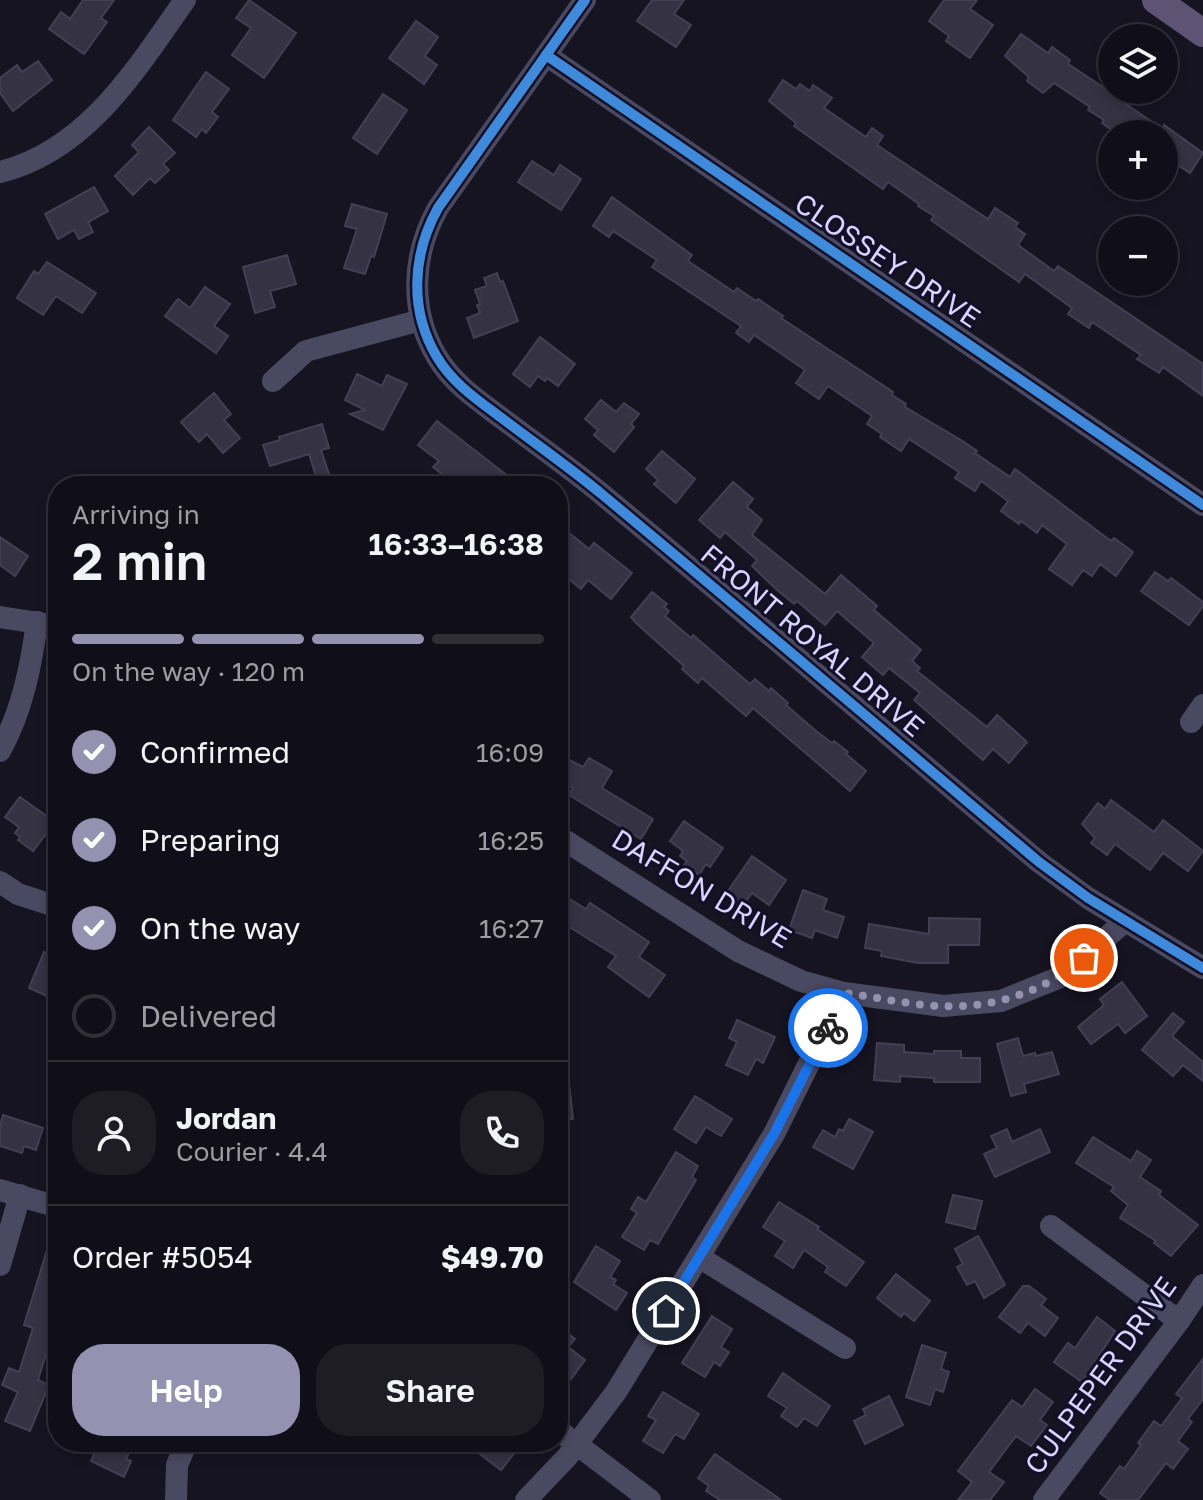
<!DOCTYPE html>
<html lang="en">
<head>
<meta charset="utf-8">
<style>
  :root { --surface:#100f19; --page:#1e1d26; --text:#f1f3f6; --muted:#9c9ca2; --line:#302f38; --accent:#9591b1 }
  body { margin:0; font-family:"Golos Text",sans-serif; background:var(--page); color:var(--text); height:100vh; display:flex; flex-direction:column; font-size:30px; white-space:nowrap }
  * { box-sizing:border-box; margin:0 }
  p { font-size:26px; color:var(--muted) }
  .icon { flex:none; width:44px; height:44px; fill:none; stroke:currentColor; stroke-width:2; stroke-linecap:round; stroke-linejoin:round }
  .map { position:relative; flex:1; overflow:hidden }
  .drawer { position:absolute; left:48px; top:476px; width:520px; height:976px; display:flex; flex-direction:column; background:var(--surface); border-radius:32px; box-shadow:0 4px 12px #0003,0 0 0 2px var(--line) }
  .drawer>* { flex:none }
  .tools { position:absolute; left:1098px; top:24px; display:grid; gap:16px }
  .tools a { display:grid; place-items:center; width:80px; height:80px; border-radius:50%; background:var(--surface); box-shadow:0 4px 12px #0003,0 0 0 2px var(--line); font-size:40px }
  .pin { position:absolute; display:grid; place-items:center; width:68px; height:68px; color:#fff; margin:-34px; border:4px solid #fff; border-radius:50%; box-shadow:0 2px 8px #0007 }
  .courier { position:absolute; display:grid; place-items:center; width:80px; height:80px; margin:-40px; border:6px solid #1a73e8; border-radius:50%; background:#fff; color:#222; box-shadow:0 2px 10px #0007 }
  .head em { font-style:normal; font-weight:600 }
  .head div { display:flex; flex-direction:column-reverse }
  .head { display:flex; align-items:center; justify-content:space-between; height:136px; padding:0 24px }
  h1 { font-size:52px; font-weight:600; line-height:60px }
  .bar { display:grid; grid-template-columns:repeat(4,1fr); gap:12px 8px; align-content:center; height:96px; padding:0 24px }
  .bar i { height:10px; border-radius:6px; background:var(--line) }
  .bar .current { background:var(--accent) }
  .bar p { grid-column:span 4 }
  .line { display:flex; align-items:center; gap:20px; padding:0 24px; border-top:2px solid var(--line) }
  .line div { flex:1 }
  .round { display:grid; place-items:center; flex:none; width:84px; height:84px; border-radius:32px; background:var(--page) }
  ol { padding:0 24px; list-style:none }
  li { display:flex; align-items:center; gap:24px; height:88px }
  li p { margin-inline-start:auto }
  li .icon { padding:8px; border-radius:50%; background:var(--accent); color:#fff; stroke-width:4 }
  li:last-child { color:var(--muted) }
  li i { width:44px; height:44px; border:4px solid var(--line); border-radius:50% }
  .action { display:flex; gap:16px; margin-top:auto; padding:16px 24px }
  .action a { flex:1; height:92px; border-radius:32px; background:var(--accent); color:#fff; font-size:32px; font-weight:600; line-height:92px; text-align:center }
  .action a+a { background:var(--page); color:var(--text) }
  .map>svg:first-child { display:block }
</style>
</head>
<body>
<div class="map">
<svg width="1203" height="1500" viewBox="0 0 1203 1500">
  <rect width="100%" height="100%" fill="#161421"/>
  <g fill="#343243" stroke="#433f54" stroke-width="2">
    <polygon points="83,0 114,0 101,18 107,22 84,54 49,29 61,12 70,19"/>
    <polygon points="249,0 296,33 264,78 232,55 251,28 236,18"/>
    <polygon points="652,0 684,0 674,14 691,25 676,47 637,21"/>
    <polygon points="944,0 977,0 970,9 993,25 970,58 946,41 949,36 929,21"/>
    <polygon points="416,21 438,37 425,56 437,65 424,84 389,58"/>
    <polygon points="1021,34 1048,53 1052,47 1070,60 1068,64 1103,87 1104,85 1122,97 1120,100 1164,130 1164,125 1203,153 1190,173 1164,156 1164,134 1117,134 1102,123 1104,120 1088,110 1090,107 1054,83 1043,93 1027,81 1029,77 1005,56"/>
    <polygon points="38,61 52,80 13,111 0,93 0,78 17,65 22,72"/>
    <polygon points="206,72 229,89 212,112 218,117 206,133 202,129 196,137 173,120"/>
    <polygon points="783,80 796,89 800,84 810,91 813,85 832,98 824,108 866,137 872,128 883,136 877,145 988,219 995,208 1018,223 1015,227 1025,234 1018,245 1054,271 1058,266 1203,364 1203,396 1163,367 1159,373 1137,359 1141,355 1092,322 1089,328 1068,314 1072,308 1025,274 1019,282 931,220 934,216 918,206 919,204 888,182 883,189 794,126 796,123 769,101"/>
    <polygon points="383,94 407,110 377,154 353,138"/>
    <polygon points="149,127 175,153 163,164 169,170 155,183 150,178 133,195 115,176 139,152 132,145"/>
    <polygon points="532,161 554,175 560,165 581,179 561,210 518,182"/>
    <polygon points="94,187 108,211 88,222 93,232 79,239 74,230 58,239 45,214"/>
    <polygon points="612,197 692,255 688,261 734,292 737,288 756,301 758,299 783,316 781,318 893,392 892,395 906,404 905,407 961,440 977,451 975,453 1010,477 1015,469 1111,541 1114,538 1133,552 1116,576 1100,564 1092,576 1083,570 1072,585 1049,569 1067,544 1042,525 1037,533 1021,521 1019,524 1001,511 1008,501 981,481 975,491 955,478 959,472 909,439 901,451 880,437 882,434 867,424 872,416 828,386 819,399 796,383 805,370 754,335 749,342 736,333 741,326 652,267 657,260 613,231 609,237 593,226"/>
    <polygon points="352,204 387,214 374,257 371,256 365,274 344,268 357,229 345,226"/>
    <polygon points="287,255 296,284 270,291 275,307 255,313 243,267"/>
    <polygon points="47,262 96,293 82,313 56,296 43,315 17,298 34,271 38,274"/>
    <polygon points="497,273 500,282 503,281 518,321 474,338 467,318 480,313 477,305 480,304 475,290 487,286 484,278"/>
    <polygon points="205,287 230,304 214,326 228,336 216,353 165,316 178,299 190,308"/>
    <polygon points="540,337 575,364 558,386 547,378 545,381 538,376 530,387 513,374"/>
    <polygon points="357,374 382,386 387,375 407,384 383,430 350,414 365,410 345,400"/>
    <polygon points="214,393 231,414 224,420 240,438 223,453 207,434 199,442 181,422"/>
    <polygon points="601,400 616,412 624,403 639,414 631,424 634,427 614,452 594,435 598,430 585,419"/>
    <polygon points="437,421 509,477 502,486 457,486 433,467 439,461 418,445"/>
    <polygon points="322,424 329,448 321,450 332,483 319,486 309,454 270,466 263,445 280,440 279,437"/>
    <polygon points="662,451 695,479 676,503 654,484 658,480 646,469"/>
    <polygon points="733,482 753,499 747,507 762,520 752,535 825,594 841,575 877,606 874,610 921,650 912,661 920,668 917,671 987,727 997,715 1027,742 1009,763 993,749 983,760 914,700 920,693 889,668 883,675 862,657 874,643 837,611 825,625 797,601 794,604 776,589 752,566 757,560 725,532 720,538 699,520"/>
    <polygon points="558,524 589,549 594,543 632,573 611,599 588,580 581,589 558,570"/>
    <polygon points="0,537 28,556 15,576 0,565"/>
    <polygon points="1155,572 1168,581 1171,578 1203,602 1203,606 1189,625 1141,591"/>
    <polygon points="652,592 667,604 664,607 669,611 665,616 691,638 693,635 750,684 755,679 769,691 771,688 788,703 786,705 816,731 832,743 834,741 848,752 846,754 866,771 850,791 753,708 746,716 702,678 698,683 682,669 684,666 636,623 631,617"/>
    <polygon points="564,757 583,767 589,758 612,771 602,788 653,819 641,839 569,795 573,788 558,779 558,768"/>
    <polygon points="20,797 55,822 33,851 18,840 20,837 15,833 19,827 5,817"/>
    <polygon points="1111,800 1154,832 1163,820 1203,851 1188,871 1163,853 1150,870 1115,844 1107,855 1091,843 1095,838 1082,824 1098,803 1105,809"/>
    <polygon points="684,821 723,848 710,867 706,864 699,875 684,865 687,861 680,856 683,851 670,841"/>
    <polygon points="752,856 786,880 769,905 752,893 743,905 726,894"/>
    <polygon points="803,890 827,899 823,910 844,917 837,938 815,930 812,938 789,930"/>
    <polygon points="558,892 586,909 590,903 649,942 639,957 665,975 649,997 608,967 616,956 558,920"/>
    <polygon points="929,918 980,919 979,945 948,945 948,963 918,963 881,956 882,951 865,948 869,924 929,934"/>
    <polygon points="44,952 58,958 58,988 53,986 49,997 29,988"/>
    <polygon points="1122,982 1147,1016 1125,1033 1118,1024 1091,1044 1078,1027 1104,1005 1100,999"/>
    <polygon points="1173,1013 1184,1022 1172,1036 1203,1062 1203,1081 1183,1065 1173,1076 1142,1050"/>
    <polygon points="737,1020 775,1037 763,1063 756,1059 748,1075 726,1065 737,1042 729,1038"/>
    <polygon points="1018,1038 1023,1056 1035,1053 1036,1056 1052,1052 1059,1074 1024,1084 1026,1092 1011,1096 997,1044"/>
    <polygon points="877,1043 904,1045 904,1052 934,1054 934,1051 961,1051 961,1058 980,1058 980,1082 934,1082 934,1078 900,1076 900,1082 874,1080"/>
    <polygon points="568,1074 573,1119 558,1120 558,1075"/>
    <polygon points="695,1096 732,1119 721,1136 706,1127 696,1143 674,1129"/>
    <polygon points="3,1115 43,1128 36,1150 24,1146 22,1153 0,1146 0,1126"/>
    <polygon points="849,1119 873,1132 853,1169 813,1147 823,1130 835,1137 839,1129 843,1131"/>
    <polygon points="1007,1129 1012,1142 1040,1129 1050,1152 995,1177 984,1154 997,1148 991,1136"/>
    <polygon points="1093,1137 1131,1161 1137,1151 1151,1160 1140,1177 1161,1191 1159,1195 1198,1225 1171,1256 1154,1243 1156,1241 1120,1218 1128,1205 1111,1191 1114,1187 1076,1163"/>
    <polygon points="676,1152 698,1166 692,1177 696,1180 658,1244 650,1240 644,1250 622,1237 637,1213 631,1209 638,1197 646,1202"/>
    <polygon points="953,1195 982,1201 975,1229 946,1222"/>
    <polygon points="779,1202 819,1227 817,1229 864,1262 846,1286 825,1272 828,1267 804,1250 793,1268 775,1256 785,1241 763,1227"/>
    <polygon points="54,1227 58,1228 58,1354 47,1351 38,1380 49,1385 30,1431 5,1421 18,1392 2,1385 9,1368 19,1372 33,1328 24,1325"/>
    <polygon points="978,1236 1005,1285 984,1298 975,1281 967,1285 957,1267 963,1264 955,1249"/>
    <polygon points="596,1246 620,1261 610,1277 616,1280 613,1284 627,1293 616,1310 574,1282"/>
    <polygon points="896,1274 930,1301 914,1321 904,1313 901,1317 877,1298"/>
    <polygon points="1023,1286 1029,1286 1046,1299 1041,1305 1058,1318 1045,1336 1028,1323 1020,1333 999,1317"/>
    <polygon points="712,1316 732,1329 721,1347 729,1352 720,1366 714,1362 705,1377 682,1363"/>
    <polygon points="1097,1317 1115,1331 1082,1382 1054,1362 1068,1343 1075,1348"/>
    <polygon points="558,1326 575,1339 568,1347 585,1360 571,1379 558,1369"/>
    <polygon points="922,1345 946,1353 941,1369 949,1372 943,1392 935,1389 930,1405 906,1397"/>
    <polygon points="1203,1359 1203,1399 1188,1419 1192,1422 1178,1441 1188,1449 1173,1469 1166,1463 1138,1500 1110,1500 1100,1493 1120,1466 1124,1469 1141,1445 1138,1443 1154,1421 1161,1426 1182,1398 1176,1394"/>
    <polygon points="783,1373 830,1406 817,1426 804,1418 797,1427 781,1416 787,1408 768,1396"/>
    <polygon points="1035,1389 1053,1402 1040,1420 1047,1425 1031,1446 1016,1436 989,1472 1004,1482 990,1500 958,1500 972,1482 958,1471 1012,1400 1022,1407"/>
    <polygon points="663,1392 699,1414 684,1439 675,1434 663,1453 643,1441 656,1420 648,1416"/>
    <polygon points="889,1396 903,1425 865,1444 854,1421 866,1415 863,1409"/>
    <polygon points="99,1442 134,1442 126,1459 131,1461 124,1477 91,1461"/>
    <polygon points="464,1442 504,1442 516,1451 501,1470"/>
    <polygon points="715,1454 781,1500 720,1500 706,1491 709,1486 698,1478"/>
  </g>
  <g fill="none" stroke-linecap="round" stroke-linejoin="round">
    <g stroke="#4a4962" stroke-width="22">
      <path d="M585,0L438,208C412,255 409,310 437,357C453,384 479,401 503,419C537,445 572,469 604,496C750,617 894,740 1039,862L1088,898L1203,968"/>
      <polyline points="546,55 1203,505"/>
      <path d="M0,172C87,151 137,68 185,0"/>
      <polyline points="273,381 306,351 421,320"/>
      <polyline points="0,617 58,626"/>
      <polyline points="1191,722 1203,705"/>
      <path d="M0,751C22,711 31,667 37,622"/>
      <polyline points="558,836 738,951 801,981 844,993 943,1006 1001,1001 1063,976 1125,921"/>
      <polyline points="0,882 18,894 58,907"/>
      <polyline points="0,1190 58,1207"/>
      <polyline points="1051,1226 1179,1321"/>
      <polyline points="699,1257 845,1348"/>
      <polyline points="0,1265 20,1195"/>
      <polyline points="558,1430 650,1500"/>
      <polyline points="176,1500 177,1465 187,1442"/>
      <polyline points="526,1500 567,1457 616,1392 774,1134 844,993"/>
      <polyline points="1044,1500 1179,1321 1203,1285"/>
    </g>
    <polyline stroke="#5e5373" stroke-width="28" points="1156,0 1203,33"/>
    <defs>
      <g id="cycleway">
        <path d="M585,0L438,208C412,255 409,310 437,357C453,384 479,401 503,419C537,445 572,469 604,496C750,617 894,740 1039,862L1088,898L1203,968"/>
        <polyline points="546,55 1203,505"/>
      </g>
    </defs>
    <use href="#cycleway" stroke="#130f26" stroke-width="15"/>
    <use href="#cycleway" stroke="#408adc" stroke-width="10"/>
  </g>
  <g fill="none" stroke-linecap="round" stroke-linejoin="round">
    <path stroke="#9591b1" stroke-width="8" stroke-dasharray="0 14.4" d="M828,1028L844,993C876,997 909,1005 942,1006C992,1009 1046,991 1084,958"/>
    <polyline stroke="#1a73e8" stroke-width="10" points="666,1311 774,1134 828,1028"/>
  </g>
  <g text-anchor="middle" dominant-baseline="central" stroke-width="6" stroke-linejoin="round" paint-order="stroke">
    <g font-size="28" fill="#d9d4ff" stroke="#130f26">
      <text transform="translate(888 260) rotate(34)">CLOSSEY DRIVE</text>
      <text transform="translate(813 640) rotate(40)">FRONT ROYAL DRIVE</text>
      <text transform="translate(702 888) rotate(31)">DAFFON DRIVE</text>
      <text transform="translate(1100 1375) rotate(-54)">CULPEPER DRIVE</text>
    </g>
  </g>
</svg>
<div class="tools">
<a><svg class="icon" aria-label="layers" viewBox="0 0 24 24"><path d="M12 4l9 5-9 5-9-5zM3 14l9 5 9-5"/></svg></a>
<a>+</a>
<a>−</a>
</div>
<div class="pin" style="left:1084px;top:958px;background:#ea580c"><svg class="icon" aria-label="bag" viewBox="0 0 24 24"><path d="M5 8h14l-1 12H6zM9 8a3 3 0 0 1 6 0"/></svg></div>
<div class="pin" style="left:666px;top:1311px;background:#1f2937"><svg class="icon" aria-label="home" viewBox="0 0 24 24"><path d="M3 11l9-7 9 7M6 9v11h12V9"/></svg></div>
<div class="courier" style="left:828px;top:1028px"><svg class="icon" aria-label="bike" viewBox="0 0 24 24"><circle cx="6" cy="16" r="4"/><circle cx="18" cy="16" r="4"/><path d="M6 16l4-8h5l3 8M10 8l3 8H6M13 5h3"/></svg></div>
<section class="drawer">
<div class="head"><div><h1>2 min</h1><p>Arriving in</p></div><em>16:33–16:38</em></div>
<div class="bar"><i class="current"></i><i class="current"></i><i class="current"></i><i></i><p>On the way · 120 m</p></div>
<ol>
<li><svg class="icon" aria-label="check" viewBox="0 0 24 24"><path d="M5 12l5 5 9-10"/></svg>Confirmed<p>16:09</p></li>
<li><svg class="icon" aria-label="check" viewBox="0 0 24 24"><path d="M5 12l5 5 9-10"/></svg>Preparing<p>16:25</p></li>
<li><svg class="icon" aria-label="check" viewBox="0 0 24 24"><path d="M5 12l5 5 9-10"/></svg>On the way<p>16:27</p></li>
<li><i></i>Delivered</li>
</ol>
<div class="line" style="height:144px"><a class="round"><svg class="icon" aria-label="person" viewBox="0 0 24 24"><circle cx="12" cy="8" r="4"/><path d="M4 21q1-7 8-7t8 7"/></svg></a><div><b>Jordan</b><p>Courier · 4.4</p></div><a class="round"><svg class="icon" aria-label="phone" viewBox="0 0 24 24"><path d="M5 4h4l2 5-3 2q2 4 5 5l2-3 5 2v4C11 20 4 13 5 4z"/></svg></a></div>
<div class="line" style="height:104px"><div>Order #5054</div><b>$49.70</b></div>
<div class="action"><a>Help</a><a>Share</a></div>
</section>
</div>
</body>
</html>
